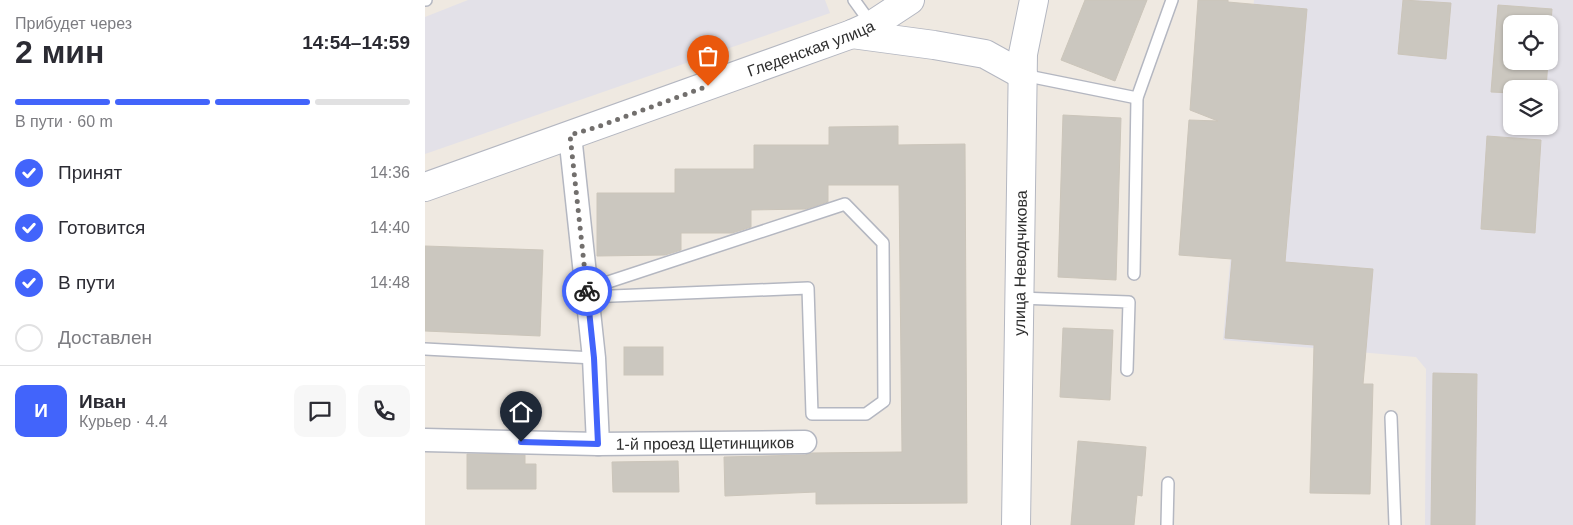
<!DOCTYPE html>
<html lang="ru">
<head>
<meta charset="utf-8">
<style>
  :root { --surface:#fff; --page:#f7f7f7; --text:#2b2b33; --muted:#7c7c81; --line:#e1e1e2; --accent:#4264fb }
  body { margin:0; font-family:Helvetica,sans-serif; background:var(--page); color:var(--text); height:100vh; display:flex; flex-direction:column; font-size:19px; white-space:nowrap }
  * { box-sizing:border-box; margin:0 }
  p { font-size:16px; color:var(--muted) }
  .icon { flex:none; width:28px; height:28px; fill:none; stroke:currentColor; stroke-width:2; stroke-linecap:round; stroke-linejoin:round }
  .map { position:relative; flex:1; overflow:hidden }
  .details { display:flex; flex-direction:column; background:var(--surface); width:425px }
  .details>* { flex:none }
  .tools { position:absolute; left:1078px; top:15px; display:grid; gap:10px }
  .tools a { display:grid; place-items:center; width:55px; height:55px; border-radius:10px; background:var(--surface); box-shadow:0 1px 4px #0004; font-size:25px }
  .pin { position:absolute; display:grid; place-items:center; width:42px; height:42px; color:#fff; margin:-51px -21px; border-radius:50% 50% 50% 0; rotate:-45deg; box-shadow:0 0 5px #0007 }
  .pin .icon { rotate:45deg }
  .courier { position:absolute; display:grid; place-items:center; width:50px; height:50px; margin:-25px; border:4px solid #4264fb; border-radius:50%; background:#fff; color:#222; box-shadow:0 1px 6px #0007 }
  .head em { font-style:normal; font-weight:600 }
  .head div { display:flex; flex-direction:column-reverse }
  .head { display:flex; align-items:center; justify-content:space-between; height:85px; padding:0 15px }
  h1 { font-size:32px; font-weight:600; line-height:38px }
  .bar { display:grid; grid-template-columns:repeat(4,1fr); gap:8px 5px; align-content:center; height:60px; padding:0 15px }
  .bar i { height:6px; border-radius:4px; background:var(--line) }
  .bar .on { background:var(--accent) }
  .bar p { grid-column:span 4 }
  .line { display:flex; align-items:center; gap:12px; padding:0 15px; border-top:1px solid var(--line) }
  .line div { flex:1 }
  .round { display:grid; place-items:center; flex:none; width:52px; height:52px; border-radius:10px; background:var(--page) }
  ol { padding:0 15px; list-style:none }
  li { display:flex; align-items:center; gap:15px; height:55px }
  li p { margin-inline-start:auto }
  li .icon { padding:5px; border-radius:50%; background:var(--accent); color:#fff; stroke-width:4 }
  li:last-child { color:var(--muted) }
  li i { width:28px; height:28px; border:2px solid var(--line); border-radius:50% }
  main { display:flex; flex:1; min-height:0 }
  .map>svg:first-child { display:block }
</style>
</head>
<body>
<main>
<section class="details">
<div class="head"><div><h1>2 мин</h1><p>Прибудет через</p></div><em>14:54–14:59</em></div>
<div class="bar"><i class="on"></i><i class="on"></i><i class="on"></i><i></i><p>В пути · 60 m</p></div>
<ol>
<li><svg class="icon" aria-label="check" viewBox="0 0 24 24"><path d="M5 12l5 5 9-10"/></svg>Принят<p>14:36</p></li>
<li><svg class="icon" aria-label="check" viewBox="0 0 24 24"><path d="M5 12l5 5 9-10"/></svg>Готовится<p>14:40</p></li>
<li><svg class="icon" aria-label="check" viewBox="0 0 24 24"><path d="M5 12l5 5 9-10"/></svg>В пути<p>14:48</p></li>
<li><i></i>Доставлен</li>
</ol>
<div class="line" style="height:90px"><b class="round" style="background:var(--accent);color:#fff">И</b><div><b>Иван</b><p>Курьер · 4.4</p></div><a class="round"><svg class="icon" aria-label="chat" viewBox="0 0 24 24"><path d="M4 5h16v11H9l-5 4z"/></svg></a><a class="round"><svg class="icon" aria-label="phone" viewBox="0 0 24 24"><path d="M5 4h4l2 5-3 2q2 4 5 5l2-3 5 2v4C11 20 4 13 5 4z"/></svg></a></div>
</section>
<div class="map">
<svg width="1148" height="525" viewBox="0 0 1148 525">
  <rect width="100%" height="100%" fill="#efe9e1"/>
  <g fill="#e3e1e8" fill-rule="evenodd">
    <polygon points="43,0 400,0 405,13 0,154 0,17"/>
    <path d="M829,0H1148V525H1000L1001,369L991,357L798,340ZM1086,24H1124V61H1086ZM1086,89H1124V126H1086Z"/>
  </g>
  <g fill="#cbc7bf" stroke="#cbc5ba">
    <polygon points="660,0 722,0 690,81 636,60"/>
    <polygon points="773,0 803,0 803,2 882,9 860,262 948,269 938,384 948,384 945,494 885,493 889,345 800,338 807,259 754,255 764,120 793,121 765,110"/>
    <polygon points="978,0 1026,3 1021,59 973,54"/>
    <polygon points="1073,5 1127,9 1124,48 1124,24 1086,24 1086,61 1123,61 1121,89 1086,89 1086,93 1066,92"/>
    <polygon points="638,115 696,118 691,280 633,277"/>
    <polygon points="473,126 473,145 540,144 542,503 391,504 391,492 300,496 299,457 380,455 387,453 477,452 474,185 403,185 403,202 381,209 326,210 326,227 307,233 256,233 256,250 240,255 172,256 172,193 250,193 250,169 329,169 329,145 404,145 404,127"/>
    <polygon points="1062,136 1116,140 1110,233 1056,229"/>
    <polygon points="0,246 118,250 115,336 0,331"/>
    <polygon points="638,328 688,330 685,400 635,397"/>
    <rect x="199" y="347" width="39" height="28"/>
    <polygon points="1008,373 1052,374 1050,525 1006,525"/>
    <polygon points="653,441 721,447 717,496 712,495 709,525 646,525"/>
    <polygon points="42,454 100,455 100,464 111,464 111,489 42,489"/>
    <polygon points="253,461 254,492 188,492 187,462"/>
  </g>
  <g fill="none" stroke-linecap="round" stroke-linejoin="round">
    <defs>
      <g id="lane">
        <polyline points="0,0 1,0"/>
        <polyline points="429,0 447,25"/>
        <polyline points="598,75 712,98"/>
        <polyline points="709,274 712,98 747,0"/>
        <polyline points="162,289 420,204 458,243 459,401 441,414 387,414 383,288 163,297"/>
        <polyline points="594,298 704,302 702,370"/>
        <polyline points="0,349 169,358"/>
        <polyline points="966,417 970,525"/>
        <polyline points="742,525 743,483"/>
      </g>
      <g id="street">
        <polyline points="145,135 169,358 173,444"/>
        <path id="s1" d="M0,440L173,444L380,442"/>
      </g>
      <g id="secondary">
        <polyline points="427,34 509,45 560,54 598,75"/>
        <path id="s2" d="M0,187L427,34L447,25L485,0"/>
        <path id="s3" d="M591,525L598,54L609,0"/>
      </g>
    </defs>
    <use href="#lane" stroke="#b4b7c1" stroke-width="14"/>
    <use href="#street" stroke="#b4b7c1" stroke-width="25"/>
    <use href="#secondary" stroke="#b4b7c1" stroke-width="30"/>
    <use href="#lane" stroke="#fff" stroke-width="11"/>
    <use href="#street" stroke="#fff" stroke-width="22"/>
    <use href="#secondary" stroke="#fff" stroke-width="28"/>
  </g>
  <g fill="none" stroke-linecap="round" stroke-linejoin="round">
    <polyline stroke="#726f6d" stroke-width="5" stroke-dasharray="0 9" points="162,291 145,135 172,127 283,86"/>
    <polyline stroke="#4264fb" stroke-width="6" points="96,442 173,444 169,358 162,291"/>
  </g>
  <g text-anchor="middle" dominant-baseline="central" stroke-width="4.5" stroke-linejoin="round" paint-order="stroke">
    <g font-size="16" fill="#2e2e2e" stroke="#fff">
      <text stroke="none"><textPath href="#s2" startOffset="410">Гледенская улица</textPath></text>
      <text stroke="none"><textPath href="#s3" startOffset="262">улица Неводчикова</textPath></text>
      <text stroke="none"><textPath href="#s1" startOffset="280">1-й проезд Щетинщиков</textPath></text>
    </g>
  </g>
</svg>
<div class="tools">
<a><svg class="icon" aria-label="locate" viewBox="0 0 24 24"><circle cx="12" cy="12" r="6"/><path d="M12 2v4M12 18v4M2 12h4M18 12h4"/></svg></a>
<a><svg class="icon" aria-label="layers" viewBox="0 0 24 24"><path d="M12 4l9 5-9 5-9-5zM3 14l9 5 9-5"/></svg></a>
</div>
<div class="pin" style="left:283px;top:86px;background:#ea580c"><svg class="icon" aria-label="bag" viewBox="0 0 24 24"><path d="M5 8h14l-1 12H6zM9 8a3 3 0 0 1 6 0"/></svg></div>
<div class="pin" style="left:96px;top:442px;background:#1f2937"><svg class="icon" aria-label="home" viewBox="0 0 24 24"><path d="M3 11l9-7 9 7M6 9v11h12V9"/></svg></div>
<div class="courier" style="left:162px;top:291px"><svg class="icon" aria-label="bike" viewBox="0 0 24 24"><circle cx="6" cy="16" r="4"/><circle cx="18" cy="16" r="4"/><path d="M6 16l4-8h5l3 8M10 8l3 8H6M13 5h3"/></svg></div>
</div>
</main>
</body>
</html>
